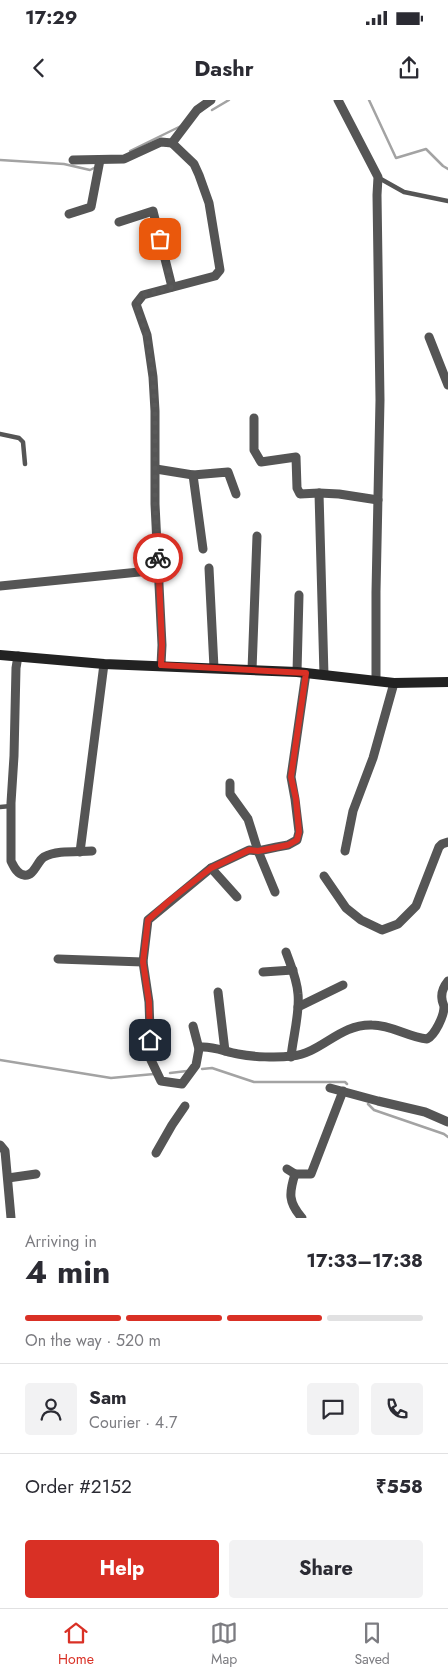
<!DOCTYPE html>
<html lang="en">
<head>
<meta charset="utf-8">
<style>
  :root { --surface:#fff; --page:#f2f2f3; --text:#2b2b33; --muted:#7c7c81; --line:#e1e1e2; --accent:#d93025 }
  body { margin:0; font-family:Jost,sans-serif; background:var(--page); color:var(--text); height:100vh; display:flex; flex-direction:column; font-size:19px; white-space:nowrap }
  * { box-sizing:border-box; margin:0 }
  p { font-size:16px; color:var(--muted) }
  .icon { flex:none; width:28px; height:28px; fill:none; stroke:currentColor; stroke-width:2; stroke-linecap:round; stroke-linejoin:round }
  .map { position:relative; height:1118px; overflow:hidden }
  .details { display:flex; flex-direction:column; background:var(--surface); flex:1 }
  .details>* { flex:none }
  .pin { position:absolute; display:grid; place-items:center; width:42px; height:42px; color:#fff; margin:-21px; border-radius:10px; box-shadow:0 2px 8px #0006 }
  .courier { position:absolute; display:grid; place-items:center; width:50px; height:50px; margin:-25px; border:4px solid #d93025; border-radius:50%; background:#fff; color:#222; box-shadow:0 1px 6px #0007 }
  .summary em { font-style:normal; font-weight:700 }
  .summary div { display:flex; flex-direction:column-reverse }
  .summary { display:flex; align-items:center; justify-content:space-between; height:85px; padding:0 25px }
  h1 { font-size:32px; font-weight:700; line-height:38px }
  .bar { display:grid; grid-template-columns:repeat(4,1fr); gap:8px 5px; align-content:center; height:60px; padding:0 25px }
  .bar i { height:6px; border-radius:4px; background:var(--line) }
  .bar .current { background:var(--accent) }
  .bar p { grid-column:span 4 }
  .line { display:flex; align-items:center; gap:12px; padding:0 25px; border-top:1px solid var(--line) }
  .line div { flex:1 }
  .round { display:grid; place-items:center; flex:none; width:52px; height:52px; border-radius:5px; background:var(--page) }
  .action { display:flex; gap:10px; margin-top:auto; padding:10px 25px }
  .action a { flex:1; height:58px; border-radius:5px; background:var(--accent); color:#fff; font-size:20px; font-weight:700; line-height:58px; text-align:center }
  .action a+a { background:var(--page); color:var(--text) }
  .status { display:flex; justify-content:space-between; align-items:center; height:35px; padding:0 25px; background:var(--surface); direction:ltr }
  .status svg { height:14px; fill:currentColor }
  header { display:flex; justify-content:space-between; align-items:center; height:65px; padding:0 25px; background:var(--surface); font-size:22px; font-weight:700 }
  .menu { display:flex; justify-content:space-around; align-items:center; height:70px; border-top:1px solid var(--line); background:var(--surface); font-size:14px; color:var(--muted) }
  .menu a { display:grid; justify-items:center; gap:2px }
  .menu .current { color:var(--accent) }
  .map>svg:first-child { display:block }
</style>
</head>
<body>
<div class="status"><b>17:29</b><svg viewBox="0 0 49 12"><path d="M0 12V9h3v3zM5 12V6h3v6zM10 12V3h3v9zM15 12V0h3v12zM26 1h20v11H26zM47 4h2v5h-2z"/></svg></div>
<header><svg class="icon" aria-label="back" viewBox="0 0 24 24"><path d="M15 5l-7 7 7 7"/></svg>Dashr<svg class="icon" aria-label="share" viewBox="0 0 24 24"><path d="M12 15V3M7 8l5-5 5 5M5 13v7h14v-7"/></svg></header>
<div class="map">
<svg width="448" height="1118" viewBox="0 0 448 1118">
  <rect width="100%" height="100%" fill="#fff"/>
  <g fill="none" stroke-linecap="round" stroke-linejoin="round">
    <g stroke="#a3a3a3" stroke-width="2.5">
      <polyline points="369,0 396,58 426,49 443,66 448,69"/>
      <polyline points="212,10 229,0"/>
      <polyline points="130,51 181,26"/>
      <polyline points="0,60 64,64 90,70 96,67"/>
      <polyline points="0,960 111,978 154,974"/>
      <polyline points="202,969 212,968 254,982 345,982 347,984"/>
      <polyline points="170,973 187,971"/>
      <polyline points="368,1004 374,1010 444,1034 448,1037"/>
    </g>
    <g stroke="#555" stroke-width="4.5">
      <polyline points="379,78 404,92 448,101"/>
      <polyline points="0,334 19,338 23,342 25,364"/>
      <polyline points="0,707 11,706"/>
    </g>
    <g stroke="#555" stroke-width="9">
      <polyline points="338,0 378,77 377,95 380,300 376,492 376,581"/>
      <polyline points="73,60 124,59 161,42 172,43"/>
      <polyline points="69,114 91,107 100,60"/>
      <polyline points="119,122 153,111 172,187"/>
      <polyline points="429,237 448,285"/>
      <polyline points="254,318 254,350 261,362 296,357 297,388 300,394 319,393 339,394 378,400"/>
      <polyline points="156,369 193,375 228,372 236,394"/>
      <polyline points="193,375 203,449"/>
      <polyline points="319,393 324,575"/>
      <polyline points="209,468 214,568"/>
      <polyline points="0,486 159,470"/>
      <path d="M18,556L16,568L14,656L11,703V761C14,767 17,774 24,775C34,777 37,761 44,757C57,750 77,752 92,751"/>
      <polyline points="161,565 162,545 155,404 155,311 153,277 147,235 136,204 143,195 215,176 220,170 209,103 199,75 194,64 172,43 197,10 211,0"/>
      <polyline points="252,570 257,436"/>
      <polyline points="297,572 299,495"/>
      <path d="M306,573L291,677L295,699L299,732L297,740L288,745L277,747L258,751L249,750L211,768L148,820L143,862L149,902L151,960L161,981L182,984L196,965L199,949L201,947C213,946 226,952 238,954C253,957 277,958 292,956C322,953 339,924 372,925C392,925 408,937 427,939C435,935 444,916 444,907C444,905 442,902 442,899C441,893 444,886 448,881"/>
      <polyline points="230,683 230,694 248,719 258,751 275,792"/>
      <polyline points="345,751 353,711 373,658 394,583"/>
      <polyline points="80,752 104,564"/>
      <polyline points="211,768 237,797"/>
      <polyline points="324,776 346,808 361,820 382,830 398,824 416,806 439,747 442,744 448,742"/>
      <path d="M286,852C291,866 297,879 298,894C300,912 293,937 291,957"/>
      <polyline points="58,859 143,862"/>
      <polyline points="263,872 293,870"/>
      <polyline points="218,892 225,951"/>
      <polyline points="298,907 343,885"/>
      <polyline points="193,926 199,949"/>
      <polyline points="330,988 378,1001 425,1012 448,1022"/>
      <polyline points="0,1045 5,1051 11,1118"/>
      <polyline points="156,1053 172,1025 185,1006"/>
      <path d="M287,1069L295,1074C289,1093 288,1102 302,1118"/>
      <polyline points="295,1074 311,1074 343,991"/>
      <polyline points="8,1078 36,1074"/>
    </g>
    <polyline stroke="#222" stroke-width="10" points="0,555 104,564 297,572 394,583 448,582"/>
  </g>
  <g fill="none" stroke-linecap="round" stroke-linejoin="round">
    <polyline stroke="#595959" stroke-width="5" stroke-dasharray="0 9" points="158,458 155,404 155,311 153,277 147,235 136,204 143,195 172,187 160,139"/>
    <polyline stroke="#d93025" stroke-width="6" points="150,940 149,902 143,862 148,820 169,801 211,768 249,750 258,751 288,745 297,740 299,732 296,699 291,677 306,573 161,565 162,545 158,458"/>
  </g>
</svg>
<div class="pin" style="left:160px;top:139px;background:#ea580c"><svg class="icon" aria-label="bag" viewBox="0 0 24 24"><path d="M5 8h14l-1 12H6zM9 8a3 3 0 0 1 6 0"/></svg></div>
<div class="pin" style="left:150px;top:940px;background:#1f2937"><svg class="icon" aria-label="home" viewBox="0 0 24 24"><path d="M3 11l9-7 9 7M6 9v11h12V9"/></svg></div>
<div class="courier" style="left:158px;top:458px"><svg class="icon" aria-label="bike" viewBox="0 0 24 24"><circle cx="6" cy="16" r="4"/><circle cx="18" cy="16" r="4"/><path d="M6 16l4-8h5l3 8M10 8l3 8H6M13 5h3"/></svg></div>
</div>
<section class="details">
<div class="summary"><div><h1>4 min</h1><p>Arriving in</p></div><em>17:33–17:38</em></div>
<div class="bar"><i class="current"></i><i class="current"></i><i class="current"></i><i></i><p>On the way · 520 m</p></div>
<div class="line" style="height:90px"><a class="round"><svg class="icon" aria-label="person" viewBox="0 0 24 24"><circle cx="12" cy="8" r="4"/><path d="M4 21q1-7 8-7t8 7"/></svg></a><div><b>Sam</b><p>Courier · 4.7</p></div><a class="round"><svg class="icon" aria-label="chat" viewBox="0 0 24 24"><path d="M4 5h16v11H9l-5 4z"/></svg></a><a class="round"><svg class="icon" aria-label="phone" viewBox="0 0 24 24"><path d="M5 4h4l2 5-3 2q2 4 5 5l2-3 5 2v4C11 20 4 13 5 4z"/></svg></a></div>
<div class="line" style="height:65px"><div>Order #2152</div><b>₹558</b></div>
<div class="action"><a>Help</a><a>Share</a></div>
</section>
<nav class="menu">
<a class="current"><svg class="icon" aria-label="home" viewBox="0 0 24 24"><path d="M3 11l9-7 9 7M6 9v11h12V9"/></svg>Home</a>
<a><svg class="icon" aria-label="map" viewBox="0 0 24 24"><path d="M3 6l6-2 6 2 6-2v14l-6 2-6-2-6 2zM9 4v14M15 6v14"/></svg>Map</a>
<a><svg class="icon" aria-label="saved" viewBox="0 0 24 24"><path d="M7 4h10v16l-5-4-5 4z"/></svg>Saved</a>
</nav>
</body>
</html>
